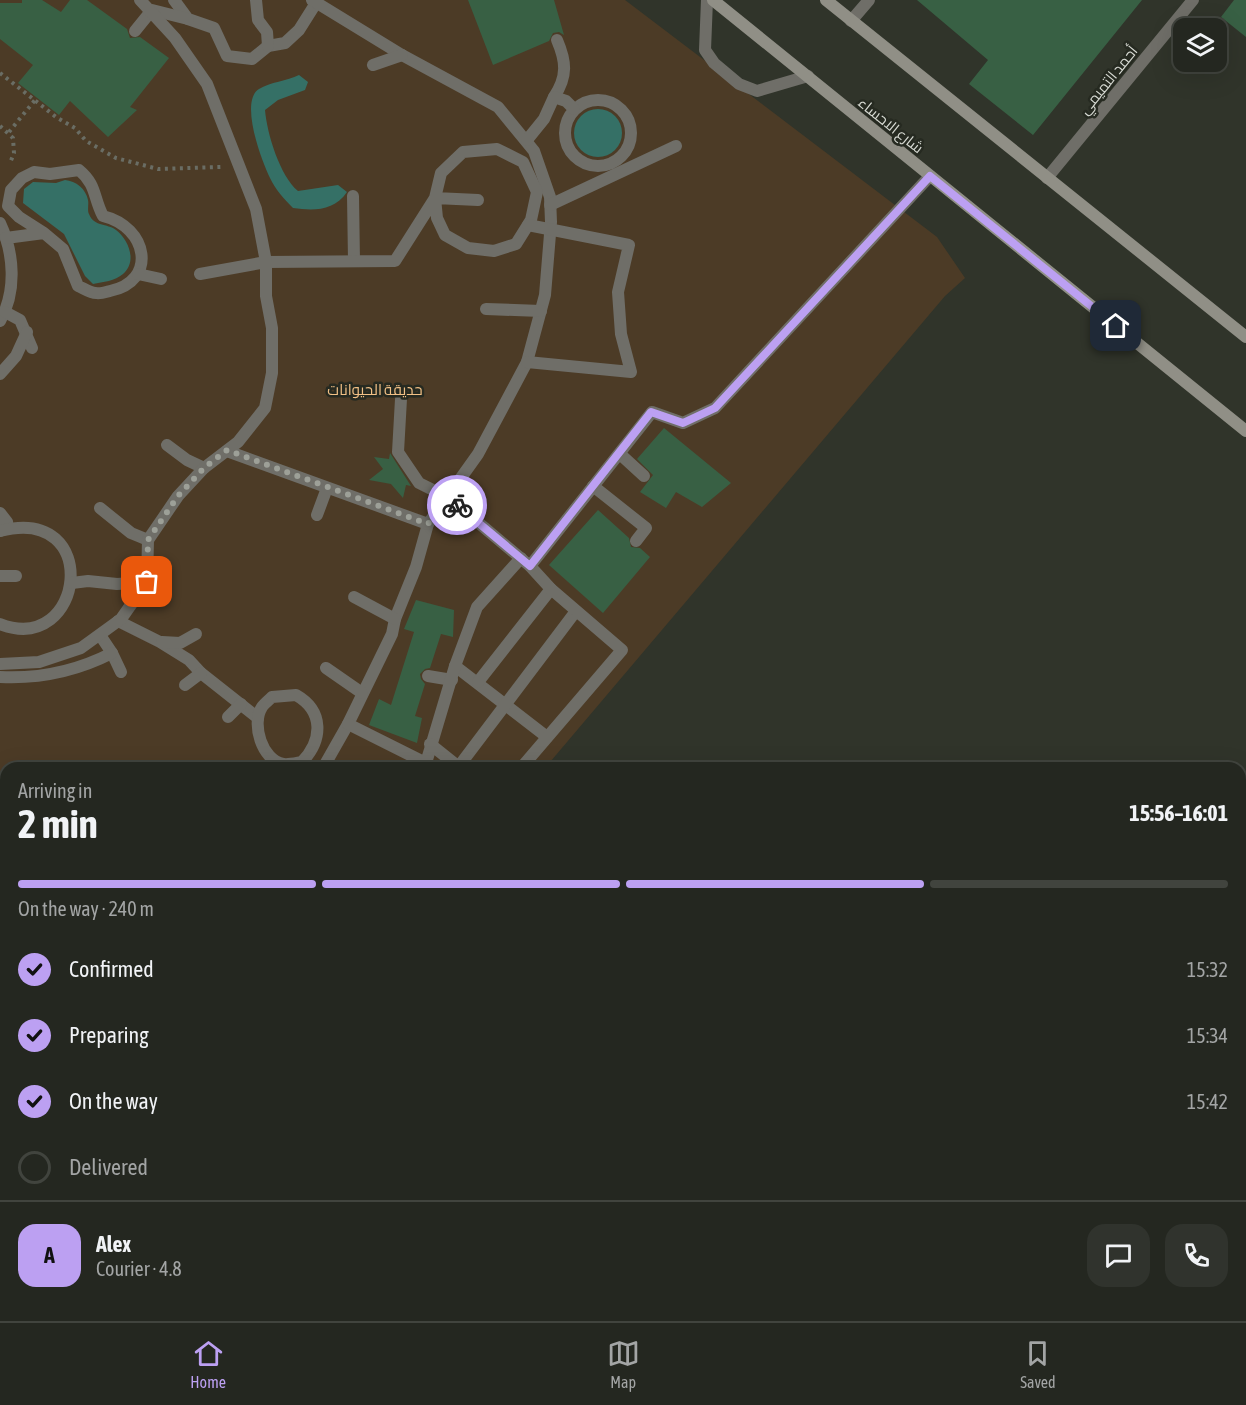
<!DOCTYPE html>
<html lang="en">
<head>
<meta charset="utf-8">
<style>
  :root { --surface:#242720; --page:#30332d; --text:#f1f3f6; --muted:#a3a5a5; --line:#41443e; --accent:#bca0f2 }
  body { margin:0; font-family:"Asap Condensed",Cairo,sans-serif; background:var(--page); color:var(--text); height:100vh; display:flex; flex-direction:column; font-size:22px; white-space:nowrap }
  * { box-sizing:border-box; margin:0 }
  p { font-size:20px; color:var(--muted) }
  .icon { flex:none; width:33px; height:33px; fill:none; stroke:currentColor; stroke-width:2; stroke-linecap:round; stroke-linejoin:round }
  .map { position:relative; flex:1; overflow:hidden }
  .sheet { position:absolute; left:0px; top:762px; width:1246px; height:560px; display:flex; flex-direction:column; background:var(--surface); border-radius:18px 18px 0 0; box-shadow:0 6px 24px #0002,0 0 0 2px var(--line) }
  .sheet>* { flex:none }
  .tools { position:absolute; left:1173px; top:18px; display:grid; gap:12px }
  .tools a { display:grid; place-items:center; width:54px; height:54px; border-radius:12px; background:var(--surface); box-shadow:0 6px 24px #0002,0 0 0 2px var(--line); font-size:30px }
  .pin { position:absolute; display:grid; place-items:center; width:51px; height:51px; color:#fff; margin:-26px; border-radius:12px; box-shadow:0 3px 9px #0006 }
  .courier { position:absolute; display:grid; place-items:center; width:60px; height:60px; margin:-30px; border:4px solid #bca0f2; border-radius:50%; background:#fff; color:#222; box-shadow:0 2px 8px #0007 }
  .overview em { font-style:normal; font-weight:700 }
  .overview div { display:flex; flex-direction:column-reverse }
  .overview { display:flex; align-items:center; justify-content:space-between; height:102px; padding:0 18px }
  h1 { font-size:39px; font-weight:700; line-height:45px }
  .bar { display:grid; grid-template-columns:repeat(4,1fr); gap:9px 6px; align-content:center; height:72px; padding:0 18px }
  .bar i { height:8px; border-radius:4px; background:var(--line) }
  .bar .active { background:var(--accent) }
  .bar p { grid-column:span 4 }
  .line { display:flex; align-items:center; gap:15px; padding:0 18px; border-top:2px solid var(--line) }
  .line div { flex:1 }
  .round { display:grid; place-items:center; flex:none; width:63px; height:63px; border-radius:18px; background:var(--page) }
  ol { padding:0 18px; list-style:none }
  li { display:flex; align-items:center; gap:18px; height:66px }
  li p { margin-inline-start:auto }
  li .icon { padding:6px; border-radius:50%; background:var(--accent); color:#111; stroke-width:4 }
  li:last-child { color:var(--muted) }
  li i { width:33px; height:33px; border:3px solid var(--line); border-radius:50% }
  .tabs { display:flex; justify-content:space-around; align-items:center; height:84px; border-top:2px solid var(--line); background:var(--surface); font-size:16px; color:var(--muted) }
  .tabs a { display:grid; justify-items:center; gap:3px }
  .tabs .active { color:var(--accent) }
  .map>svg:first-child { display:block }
</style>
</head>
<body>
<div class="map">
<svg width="1246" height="1321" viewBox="0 0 1246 1321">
  <rect width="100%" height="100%" fill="#30342a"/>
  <polygon fill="#4c3b26" points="0,0 625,0 937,237 965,278 945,296 545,768 6,768 6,1117 0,1114"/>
  <g fill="#357066">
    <path d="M299,75L308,82L305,90L278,100L265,110C267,134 280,176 298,191L338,185L347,192C334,211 314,211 293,208C284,199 275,189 270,178C262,162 239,101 259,89C270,82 287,81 299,75Z"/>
    <circle cx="598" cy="133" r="24"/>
    <path d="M65,180C76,181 86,189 88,200C89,204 87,210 89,214C94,227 107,223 116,230C128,239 138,261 123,274C115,281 103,282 93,284L85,276L64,234L23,203L24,189L33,182L56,183Z"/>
  </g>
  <g fill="#386044">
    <polygon points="22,0 42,0 61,12 70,0 87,0 127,29 130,38 140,37 169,58 130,107 137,110 108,137 70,101 59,115 18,83 33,65 0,39 0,3 22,3"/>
    <polygon points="468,0 554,0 564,35 559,32 553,33 549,41 493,65"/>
    <polygon points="917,0 1142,0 1033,135 969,84 988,60"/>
    <polygon points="1234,0 1246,0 1246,37 1221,17"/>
    <polygon points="664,428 731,483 702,507 676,492 666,508 640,492 653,475 637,459"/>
    <polygon points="390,453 411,486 406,485 403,498 391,484 369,480 383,469 374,457 389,459"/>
    <polygon points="598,510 629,538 631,547 640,548 650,557 603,613 549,565"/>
    <polygon points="416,600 454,610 453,637 441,634 430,668 425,669 420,674 421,679 425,684 415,716 422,718 417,743 369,725 379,699 391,705 414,632 404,629"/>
  </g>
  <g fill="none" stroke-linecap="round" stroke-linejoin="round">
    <g stroke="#6a6d64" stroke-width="4" stroke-dasharray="3 4.5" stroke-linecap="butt">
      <polyline points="0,73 56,117 75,128 86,141 116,158 158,169 221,167"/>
      <polyline points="0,126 13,138 14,153 10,163"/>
      <polyline points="9,132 35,100"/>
    </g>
    <g stroke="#6f6e68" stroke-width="12">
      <polyline points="174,0 188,19 214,28 227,56 252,59 268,46 285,43 299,30 316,3"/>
      <polyline points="256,0 258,20 267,32 268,46"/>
      <polyline points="312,0 402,55 498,107 534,151 550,197 551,222 545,295 527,362 478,454 428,524 416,567 395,619 392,634 348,724 323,768"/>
      <polyline points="707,0 705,50 714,63 739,84 757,91 808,76"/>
      <polyline points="135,31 152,10 188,19"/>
      <polyline points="373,65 402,55"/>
      <path d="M554,97C568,76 566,61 557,40"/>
      <circle cx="598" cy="133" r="33"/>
      <polyline points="527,140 544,119 554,97 566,101 574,109"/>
      <polyline points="353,196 354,261"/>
      <polyline points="550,205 676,146"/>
      <path d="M0,223C14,253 17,291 0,321"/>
      <path d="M6,238L44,233L63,249L78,286C83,288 90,293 96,293C100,294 106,292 110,291C158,281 148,227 103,216C93,197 97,185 79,170L50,174L34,172L22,178L11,190L8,206L19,217L44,233"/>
      <polyline points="138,274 161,279"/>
      <polyline points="200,274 266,262 395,261 435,198 441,173 463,152 497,149 523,162 537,192 531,220 516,244 494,251 468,248 445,235 437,218 435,198 478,200"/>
      <polyline points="486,309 541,311"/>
      <polyline points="5,312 20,320 32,348"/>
      <polyline points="527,362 631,372 621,334 618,292 629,245 528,225"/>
      <polyline points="0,374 16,356 27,332"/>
      <polyline points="401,399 398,452 419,483 449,498 530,566 652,412 683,423 715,408 930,176"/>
      <polyline points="167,445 187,460 204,468"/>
      <polyline points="227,451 428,524"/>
      <polyline points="620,454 644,476"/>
      <polyline points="593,486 646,528 636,541"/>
      <polyline points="100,508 131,533 148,540"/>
      <polyline points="0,513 7,522 0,531"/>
      <polyline points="317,515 327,488"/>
      <path d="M0,531C103,504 85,657 0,624"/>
      <polyline points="0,576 16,576"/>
      <polyline points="72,583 88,581 117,584 147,582"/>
      <polyline points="354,597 395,619"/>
      <polyline points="118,621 160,642 189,660 201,673 258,718"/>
      <polyline points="100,635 112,653 121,672"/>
      <polyline points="162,642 180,643 196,634"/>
      <polyline points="0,664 39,662 81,648 121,619 147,582 148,540 178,496 204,468 238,442 265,408 272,373 272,328 266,296 266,262 256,209 207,84 175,38 140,0"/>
      <polyline points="455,666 547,737"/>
      <polyline points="326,668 362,693"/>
      <polyline points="428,676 452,680"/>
      <path d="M0,677C40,679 77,671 112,653"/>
      <polyline points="478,682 551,589"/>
      <polyline points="185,685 201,673"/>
      <path d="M296,695C324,711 323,740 302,762C296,763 288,765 283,764C262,760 251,724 262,707C264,704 269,700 272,697Z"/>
      <polyline points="228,717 241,704"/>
      <polyline points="348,724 426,763 455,666 477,607 521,558"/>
      <polyline points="430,744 460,768"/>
      <polyline points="459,766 576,611"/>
      <polyline points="521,768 622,650 551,589 530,566"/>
      <polyline points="2,833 0,867 6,885"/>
      <polyline points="0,903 6,904"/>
      <polyline points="0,933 6,934"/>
      <polyline points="0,1100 6,1103"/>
      <polyline points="1240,1171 1246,1174"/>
      <polyline points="828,1316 835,1321"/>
      <polyline points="874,1316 879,1321"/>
      <polyline points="571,1321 575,1316"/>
      <polyline points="627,1321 632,1316"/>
    </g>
    <g stroke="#6f6e68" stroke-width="12">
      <polyline points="851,21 869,0"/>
      <polyline points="1047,178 1193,0"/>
      <polyline points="1240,1249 1246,1253"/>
    </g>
    <g stroke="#908f86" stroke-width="12">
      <polyline points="713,0 1246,431"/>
      <polyline points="826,0 1246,337"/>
      <polyline points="1240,1039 1246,1032"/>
      <polyline points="1240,1156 1246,1149"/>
      <polyline points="1006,1321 1011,1316"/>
      <polyline points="1106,1321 1110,1316"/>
    </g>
  </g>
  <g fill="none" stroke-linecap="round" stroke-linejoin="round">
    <polyline stroke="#9da098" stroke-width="6" stroke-dasharray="0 10.8" points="147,582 148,540 178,496 204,468 227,450 428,524 449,498 457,505"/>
    <polyline stroke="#bca0f2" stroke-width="8" points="457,505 530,566 651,412 683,423 715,408 930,176 1116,326"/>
  </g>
  <g text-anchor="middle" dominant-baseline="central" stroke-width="5" stroke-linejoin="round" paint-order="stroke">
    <g font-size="15" fill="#d7dad3" stroke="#262a21">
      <text transform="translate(1108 80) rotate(-51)">أحمد التميمي</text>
      <text transform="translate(891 125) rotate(39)">شارع الاحساء</text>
    </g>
    <g font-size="15" fill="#f2c186" stroke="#262a21">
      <text x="375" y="389">حديقة الحيوانات</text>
    </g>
  </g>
</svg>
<div class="tools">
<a><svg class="icon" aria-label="layers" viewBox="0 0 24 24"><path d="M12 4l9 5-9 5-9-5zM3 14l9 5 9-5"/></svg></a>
</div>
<div class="pin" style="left:147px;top:582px;background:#ea580c"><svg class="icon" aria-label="bag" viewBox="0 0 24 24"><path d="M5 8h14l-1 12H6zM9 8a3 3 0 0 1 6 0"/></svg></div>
<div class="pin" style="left:1116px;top:326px;background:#1f2937"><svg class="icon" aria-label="home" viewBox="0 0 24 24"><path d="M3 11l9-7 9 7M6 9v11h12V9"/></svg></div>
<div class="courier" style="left:457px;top:505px"><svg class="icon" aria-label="bike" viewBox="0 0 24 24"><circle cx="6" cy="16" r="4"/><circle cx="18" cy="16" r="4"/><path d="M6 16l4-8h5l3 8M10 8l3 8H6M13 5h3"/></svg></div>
<section class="sheet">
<div class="overview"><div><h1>2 min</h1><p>Arriving in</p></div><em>15:56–16:01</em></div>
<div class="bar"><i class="active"></i><i class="active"></i><i class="active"></i><i></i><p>On the way · 240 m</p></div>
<ol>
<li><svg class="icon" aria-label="check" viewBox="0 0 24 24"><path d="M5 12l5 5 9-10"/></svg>Confirmed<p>15:32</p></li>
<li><svg class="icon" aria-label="check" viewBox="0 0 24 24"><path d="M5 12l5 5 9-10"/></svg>Preparing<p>15:34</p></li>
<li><svg class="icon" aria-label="check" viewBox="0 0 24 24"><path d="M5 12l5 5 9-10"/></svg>On the way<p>15:42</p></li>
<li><i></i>Delivered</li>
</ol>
<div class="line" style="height:108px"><b class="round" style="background:var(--accent);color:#111">A</b><div><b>Alex</b><p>Courier · 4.8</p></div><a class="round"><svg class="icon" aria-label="chat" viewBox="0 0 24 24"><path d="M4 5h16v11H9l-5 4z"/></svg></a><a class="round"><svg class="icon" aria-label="phone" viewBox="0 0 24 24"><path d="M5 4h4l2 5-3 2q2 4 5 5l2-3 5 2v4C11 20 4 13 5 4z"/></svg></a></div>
</section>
</div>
<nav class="tabs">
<a class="active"><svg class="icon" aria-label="home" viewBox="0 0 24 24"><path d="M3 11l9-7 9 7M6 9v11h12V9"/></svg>Home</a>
<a><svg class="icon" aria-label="map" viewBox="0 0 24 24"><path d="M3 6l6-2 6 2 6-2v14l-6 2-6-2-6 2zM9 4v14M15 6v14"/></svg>Map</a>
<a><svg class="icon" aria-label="saved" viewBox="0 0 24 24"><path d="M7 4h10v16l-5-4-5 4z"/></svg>Saved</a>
</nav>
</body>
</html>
